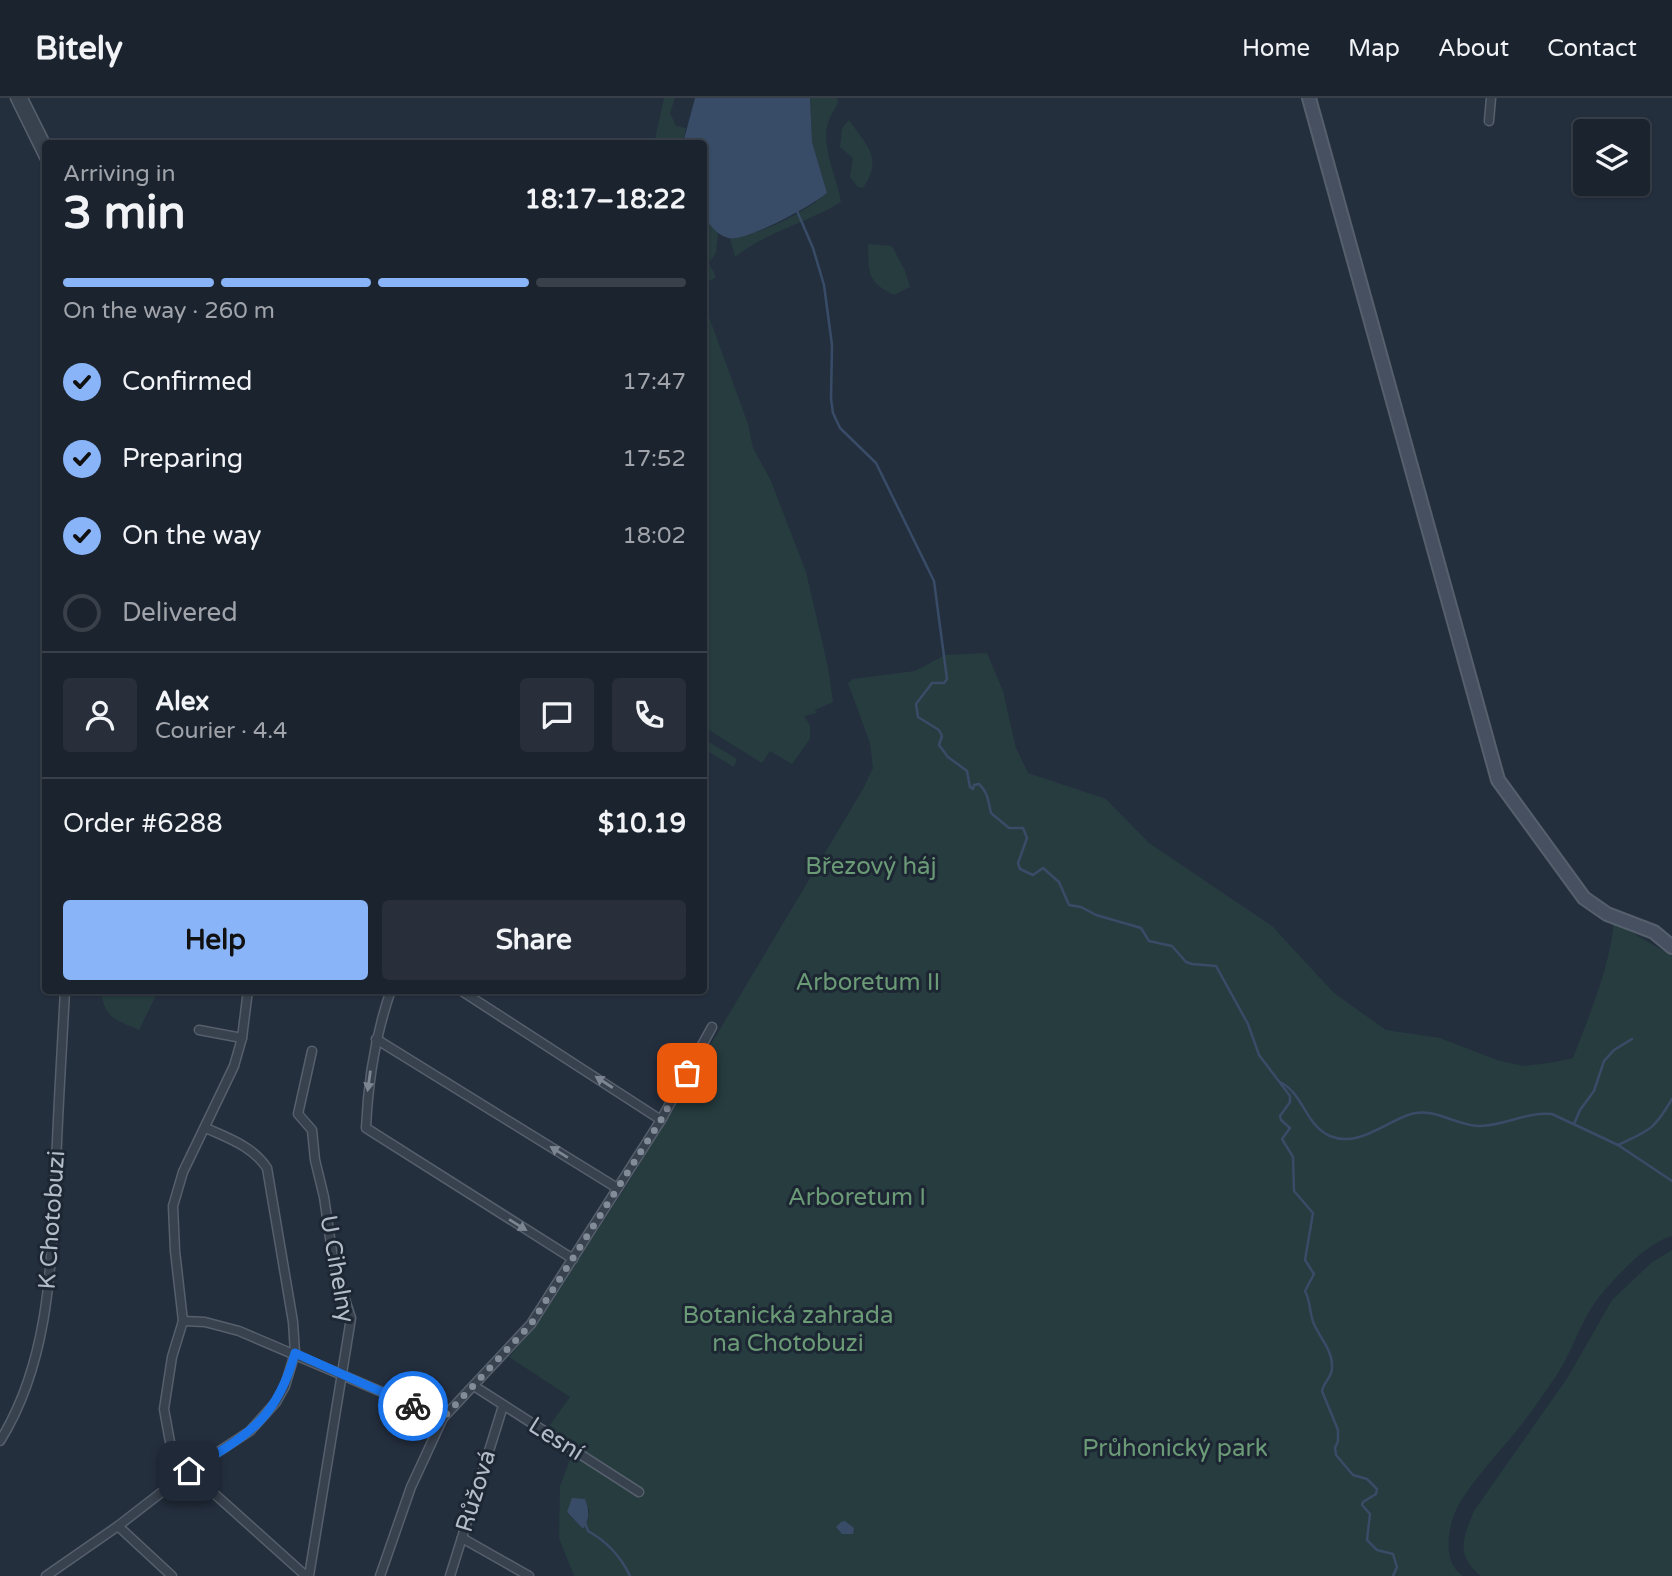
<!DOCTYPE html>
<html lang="en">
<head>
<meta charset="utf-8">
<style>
  :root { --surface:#1b232e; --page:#282f3a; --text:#f1f3f6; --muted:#a0a4aa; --line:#39404a; --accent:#8ab4f8 }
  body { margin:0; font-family:"Varela Round",sans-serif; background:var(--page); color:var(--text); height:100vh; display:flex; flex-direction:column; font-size:26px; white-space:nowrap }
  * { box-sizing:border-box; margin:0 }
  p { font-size:23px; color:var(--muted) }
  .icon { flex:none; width:38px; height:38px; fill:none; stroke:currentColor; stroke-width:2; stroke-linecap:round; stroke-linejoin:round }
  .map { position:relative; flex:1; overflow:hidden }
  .panel { position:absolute; left:42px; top:42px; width:665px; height:854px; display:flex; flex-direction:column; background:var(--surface); border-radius:7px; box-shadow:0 2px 5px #0004,0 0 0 2px var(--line) }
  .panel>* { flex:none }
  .fabs { position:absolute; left:1573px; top:21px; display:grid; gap:14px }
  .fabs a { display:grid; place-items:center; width:77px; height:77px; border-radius:7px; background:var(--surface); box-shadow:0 2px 5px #0004,0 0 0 2px var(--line); font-size:35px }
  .pin { position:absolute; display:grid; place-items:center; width:60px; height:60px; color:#fff; margin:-30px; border-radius:14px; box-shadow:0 4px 10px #0006 }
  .courier { position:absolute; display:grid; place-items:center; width:70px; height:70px; margin:-35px; border:5px solid #1a73e8; border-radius:50%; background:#fff; color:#222; box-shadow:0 2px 9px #0007 }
  .headline em { font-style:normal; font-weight:700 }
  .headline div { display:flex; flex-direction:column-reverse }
  .headline { display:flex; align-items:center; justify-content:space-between; height:119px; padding:0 21px }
  h1 { font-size:46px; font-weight:700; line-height:52px }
  .bar { display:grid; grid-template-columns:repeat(4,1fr); gap:10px 7px; align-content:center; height:84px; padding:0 21px }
  .bar i { height:9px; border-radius:5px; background:var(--line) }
  .bar .on { background:var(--accent) }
  .bar p { grid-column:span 4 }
  .line { display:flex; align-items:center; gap:18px; padding:0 21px; border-top:2px solid var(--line) }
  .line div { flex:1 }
  .round { display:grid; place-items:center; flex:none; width:74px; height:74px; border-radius:7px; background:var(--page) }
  ol { padding:0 21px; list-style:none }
  li { display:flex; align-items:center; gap:21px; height:77px }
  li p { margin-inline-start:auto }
  li .icon { padding:7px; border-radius:50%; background:var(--accent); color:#111; stroke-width:4 }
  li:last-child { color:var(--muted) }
  li i { width:38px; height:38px; border:4px solid var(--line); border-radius:50% }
  .button { display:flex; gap:14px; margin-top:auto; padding:14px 21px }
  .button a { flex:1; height:80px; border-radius:7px; background:var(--accent); color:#111; font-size:28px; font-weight:700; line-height:80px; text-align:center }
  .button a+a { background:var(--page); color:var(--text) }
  header { display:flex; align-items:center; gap:42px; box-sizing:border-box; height:98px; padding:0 35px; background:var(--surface); border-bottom:2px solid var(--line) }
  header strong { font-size:33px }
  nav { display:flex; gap:38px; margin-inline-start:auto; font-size:24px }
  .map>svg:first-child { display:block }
</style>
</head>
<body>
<header>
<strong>Bitely</strong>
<nav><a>Home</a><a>Map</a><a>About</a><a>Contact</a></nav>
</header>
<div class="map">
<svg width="1672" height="1478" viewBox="0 0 1672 1478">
  <rect width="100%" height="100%" fill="#242f3e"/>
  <g fill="#263c3f" fill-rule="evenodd">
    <polygon points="664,0 675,0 670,15 676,28 686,30 683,45 654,46"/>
    <path d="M810,0H837L838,4C835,11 830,18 828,25C821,50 837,79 841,104C807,125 766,134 735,159L730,141C763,135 801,117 827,95L812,44Z"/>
    <path d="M849,22C866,47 884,60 863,90L858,89L850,79L853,60L840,49L842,30Z"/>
    <polygon points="704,119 718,135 716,155 709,165 716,179 710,183 704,179"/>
    <path d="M868,146L892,148L905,173L910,189L894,197C866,183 869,175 868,146Z"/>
    <polygon points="704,205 748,326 753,350 771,383 806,474 828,569 833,604 815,612 816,615 804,618 810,627 810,641 792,666 770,653 762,665 704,629"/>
    <path d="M987,555L1003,593L1016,650L1028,675L1106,701L1149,745L1272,828L1334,895L1386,932L1440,940L1497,962L1523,968L1549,965L1573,960C1590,915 1609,872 1614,824L1672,858V1138C1646,1145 1613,1181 1596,1203C1579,1226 1572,1255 1556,1278C1541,1300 1526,1322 1509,1342C1493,1361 1460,1397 1453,1420C1447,1439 1444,1465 1463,1478H574L559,1440L560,1388L575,1349L547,1331L570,1299L509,1259L537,1226L632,1079L863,691L873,670L870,645L848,585L853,581L915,573L945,557ZM589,1411L588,1422L583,1431L567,1415Z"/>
    <polygon points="704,641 737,661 734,669 704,651"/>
    <path d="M100,893V892L158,893L139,932C113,920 107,922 100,893Z"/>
    <path d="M1672,1152V1478H1481C1455,1457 1463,1440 1474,1413L1568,1279L1612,1202L1651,1165Z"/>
  </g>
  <g fill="#394c67">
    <path d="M695,0H810L812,44L827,95C813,107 744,145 728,140C717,137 710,127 704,119V46L683,45Z"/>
    <path d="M572,1400L585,1401C589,1412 590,1421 583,1431L567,1414Z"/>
    <polygon points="845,1423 854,1430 853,1436 842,1436 836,1429 841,1424"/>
  </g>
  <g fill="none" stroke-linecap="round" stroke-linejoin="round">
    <g stroke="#394c67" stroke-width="2.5">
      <path d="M797,113L813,150L824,187L832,247L831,301L833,315L840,330L876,365L934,483L947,581L944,585H932L916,606L918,619L939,632L942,638L939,647L948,659L967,673L970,689L973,691L974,687L979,686C988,694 988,703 991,715L1009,730H1023L1027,740L1018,765L1020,771L1033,777L1043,770L1059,784L1069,807L1081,809L1096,817L1141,830L1149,843L1172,848L1186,864L1192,866L1216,868L1248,926L1259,957L1290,998V1004L1280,1018L1281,1022L1290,1030L1282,1041L1293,1059L1294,1093L1313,1115L1305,1162L1314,1176L1305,1193C1311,1204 1309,1215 1314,1226C1320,1240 1332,1252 1332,1267C1333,1279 1324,1283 1322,1293L1338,1332V1343L1335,1350L1336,1357L1353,1377L1367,1381L1377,1391L1376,1396L1363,1404L1362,1407L1370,1416L1367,1442L1377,1452L1393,1456L1397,1469L1393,1478"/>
      <path d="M1280,984C1304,996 1305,1027 1330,1038C1358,1050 1385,1024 1411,1016C1432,1009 1456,1027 1478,1028C1503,1029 1527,1013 1552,1016L1618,1047L1672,1083"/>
      <polyline points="1574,1026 1580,1012 1594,993 1604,963 1614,952 1632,941"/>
      <path d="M1618,1047C1650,1032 1654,1032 1672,1001"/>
      <path d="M585,1425L588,1433C606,1443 621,1459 630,1478"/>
    </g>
    <defs>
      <g id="street">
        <polyline points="15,0 46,63"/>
        <polyline points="23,0 46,46"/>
        <polyline points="1489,23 1491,0"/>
        <polyline points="248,892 242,940 234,968 183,1074 173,1108 175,1153 183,1223 172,1259 164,1311 172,1355 179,1364 306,1478"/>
        <path d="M391,892C375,938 368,983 366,1030L573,1161"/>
        <polyline points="460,892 661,1022"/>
        <polyline points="199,932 242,940"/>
        <polyline points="376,941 617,1090"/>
        <polyline points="183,1223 205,1224 239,1233 443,1320"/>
        <polyline points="474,1288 639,1394"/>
        <path d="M0,1343C51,1261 51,1162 56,1069C58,1010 62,951 65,892"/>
        <polyline points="118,1428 172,1478"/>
        <polyline points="462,1440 529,1478"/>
        <path d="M46,1478L118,1428L189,1373L250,1333L276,1304L285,1288L295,1255L293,1224L267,1070C252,1048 230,1041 206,1030"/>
        <polyline points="309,1478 351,1220 334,1167 324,1099 315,1062 312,1032 298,1016 312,953"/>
        <polyline points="380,1478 411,1389 443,1320 531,1226 661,1022 712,929"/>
        <polyline points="450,1478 503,1308"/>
      </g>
      <polyline id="secondary" points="1309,0 1498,682 1584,800 1607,816 1654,834 1672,849"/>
    </defs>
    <use href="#street" stroke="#565f6c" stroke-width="11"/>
    <use href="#secondary" stroke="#565f6c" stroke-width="16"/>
    <use href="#street" stroke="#38414e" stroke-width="8"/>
    <use href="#secondary" stroke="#465061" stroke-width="12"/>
  </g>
  <defs><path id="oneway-solid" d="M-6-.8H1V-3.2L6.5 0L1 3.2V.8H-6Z" transform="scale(1.75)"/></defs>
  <g fill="#7c8592">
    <use href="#oneway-solid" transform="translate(369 983) rotate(98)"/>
    <use href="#oneway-solid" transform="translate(604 984) rotate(-147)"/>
    <use href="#oneway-solid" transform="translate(559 1054) rotate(-148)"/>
    <use href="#oneway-solid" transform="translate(518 1127) rotate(32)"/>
  </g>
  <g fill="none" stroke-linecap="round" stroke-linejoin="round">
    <polyline stroke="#828b98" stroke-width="7" stroke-dasharray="0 12.6" points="413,1308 443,1320 531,1226 661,1022 687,975"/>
    <path stroke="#1a73e8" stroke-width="9" d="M189,1373C246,1337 276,1324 295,1255L413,1308"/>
  </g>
  <g text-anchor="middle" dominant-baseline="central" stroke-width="6" stroke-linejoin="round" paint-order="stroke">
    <g font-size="24" fill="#6b9a76" stroke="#1d2633">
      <text x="871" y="768">Březový háj</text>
      <text x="868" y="884">Arboretum II</text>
      <text x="857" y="1099">Arboretum I</text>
      <text x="788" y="1217">Botanická zahrada<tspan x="788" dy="28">na Chotobuzi</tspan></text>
      <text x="1175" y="1350">Průhonický park</text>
    </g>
    <g font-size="24" fill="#b4bcc9" stroke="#1d2633">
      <text transform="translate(52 1122) rotate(-86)">K Chotobuzi</text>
      <text transform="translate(337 1171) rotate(80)">U Cihelny</text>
      <text transform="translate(556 1341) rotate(32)">Lesní</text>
      <text transform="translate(476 1393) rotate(-73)">Růžová</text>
    </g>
  </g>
</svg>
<div class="fabs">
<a><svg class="icon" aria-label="layers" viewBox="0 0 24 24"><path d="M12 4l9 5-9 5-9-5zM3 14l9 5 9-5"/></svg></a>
</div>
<div class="pin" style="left:687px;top:975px;background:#ea580c"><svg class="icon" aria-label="bag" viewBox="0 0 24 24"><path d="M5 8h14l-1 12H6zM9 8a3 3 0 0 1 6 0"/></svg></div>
<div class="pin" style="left:189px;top:1373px;background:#1f2937"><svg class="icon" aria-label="home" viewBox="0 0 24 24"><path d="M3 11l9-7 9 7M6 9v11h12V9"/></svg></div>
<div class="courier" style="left:413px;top:1308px"><svg class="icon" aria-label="bike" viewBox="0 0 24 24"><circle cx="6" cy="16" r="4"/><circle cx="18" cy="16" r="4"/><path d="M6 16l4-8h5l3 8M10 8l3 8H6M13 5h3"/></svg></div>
<section class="panel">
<div class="headline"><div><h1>3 min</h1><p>Arriving in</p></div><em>18:17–18:22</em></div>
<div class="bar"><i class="on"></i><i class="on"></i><i class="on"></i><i></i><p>On the way · 260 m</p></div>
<ol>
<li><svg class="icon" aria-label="check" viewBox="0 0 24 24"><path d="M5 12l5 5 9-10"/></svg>Confirmed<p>17:47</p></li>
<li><svg class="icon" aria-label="check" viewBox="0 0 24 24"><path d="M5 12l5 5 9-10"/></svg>Preparing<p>17:52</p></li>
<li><svg class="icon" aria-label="check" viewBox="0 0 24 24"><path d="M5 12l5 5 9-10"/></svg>On the way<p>18:02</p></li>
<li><i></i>Delivered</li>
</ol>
<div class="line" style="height:126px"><a class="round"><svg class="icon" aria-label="person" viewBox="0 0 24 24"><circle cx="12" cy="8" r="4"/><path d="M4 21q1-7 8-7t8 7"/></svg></a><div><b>Alex</b><p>Courier · 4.4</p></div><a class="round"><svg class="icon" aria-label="chat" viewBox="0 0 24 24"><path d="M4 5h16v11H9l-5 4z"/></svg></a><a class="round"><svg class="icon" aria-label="phone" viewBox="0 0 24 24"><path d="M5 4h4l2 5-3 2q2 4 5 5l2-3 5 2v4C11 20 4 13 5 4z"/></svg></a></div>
<div class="line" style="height:91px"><div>Order #6288</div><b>$10.19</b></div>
<div class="button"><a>Help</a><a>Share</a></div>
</section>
</div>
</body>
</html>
